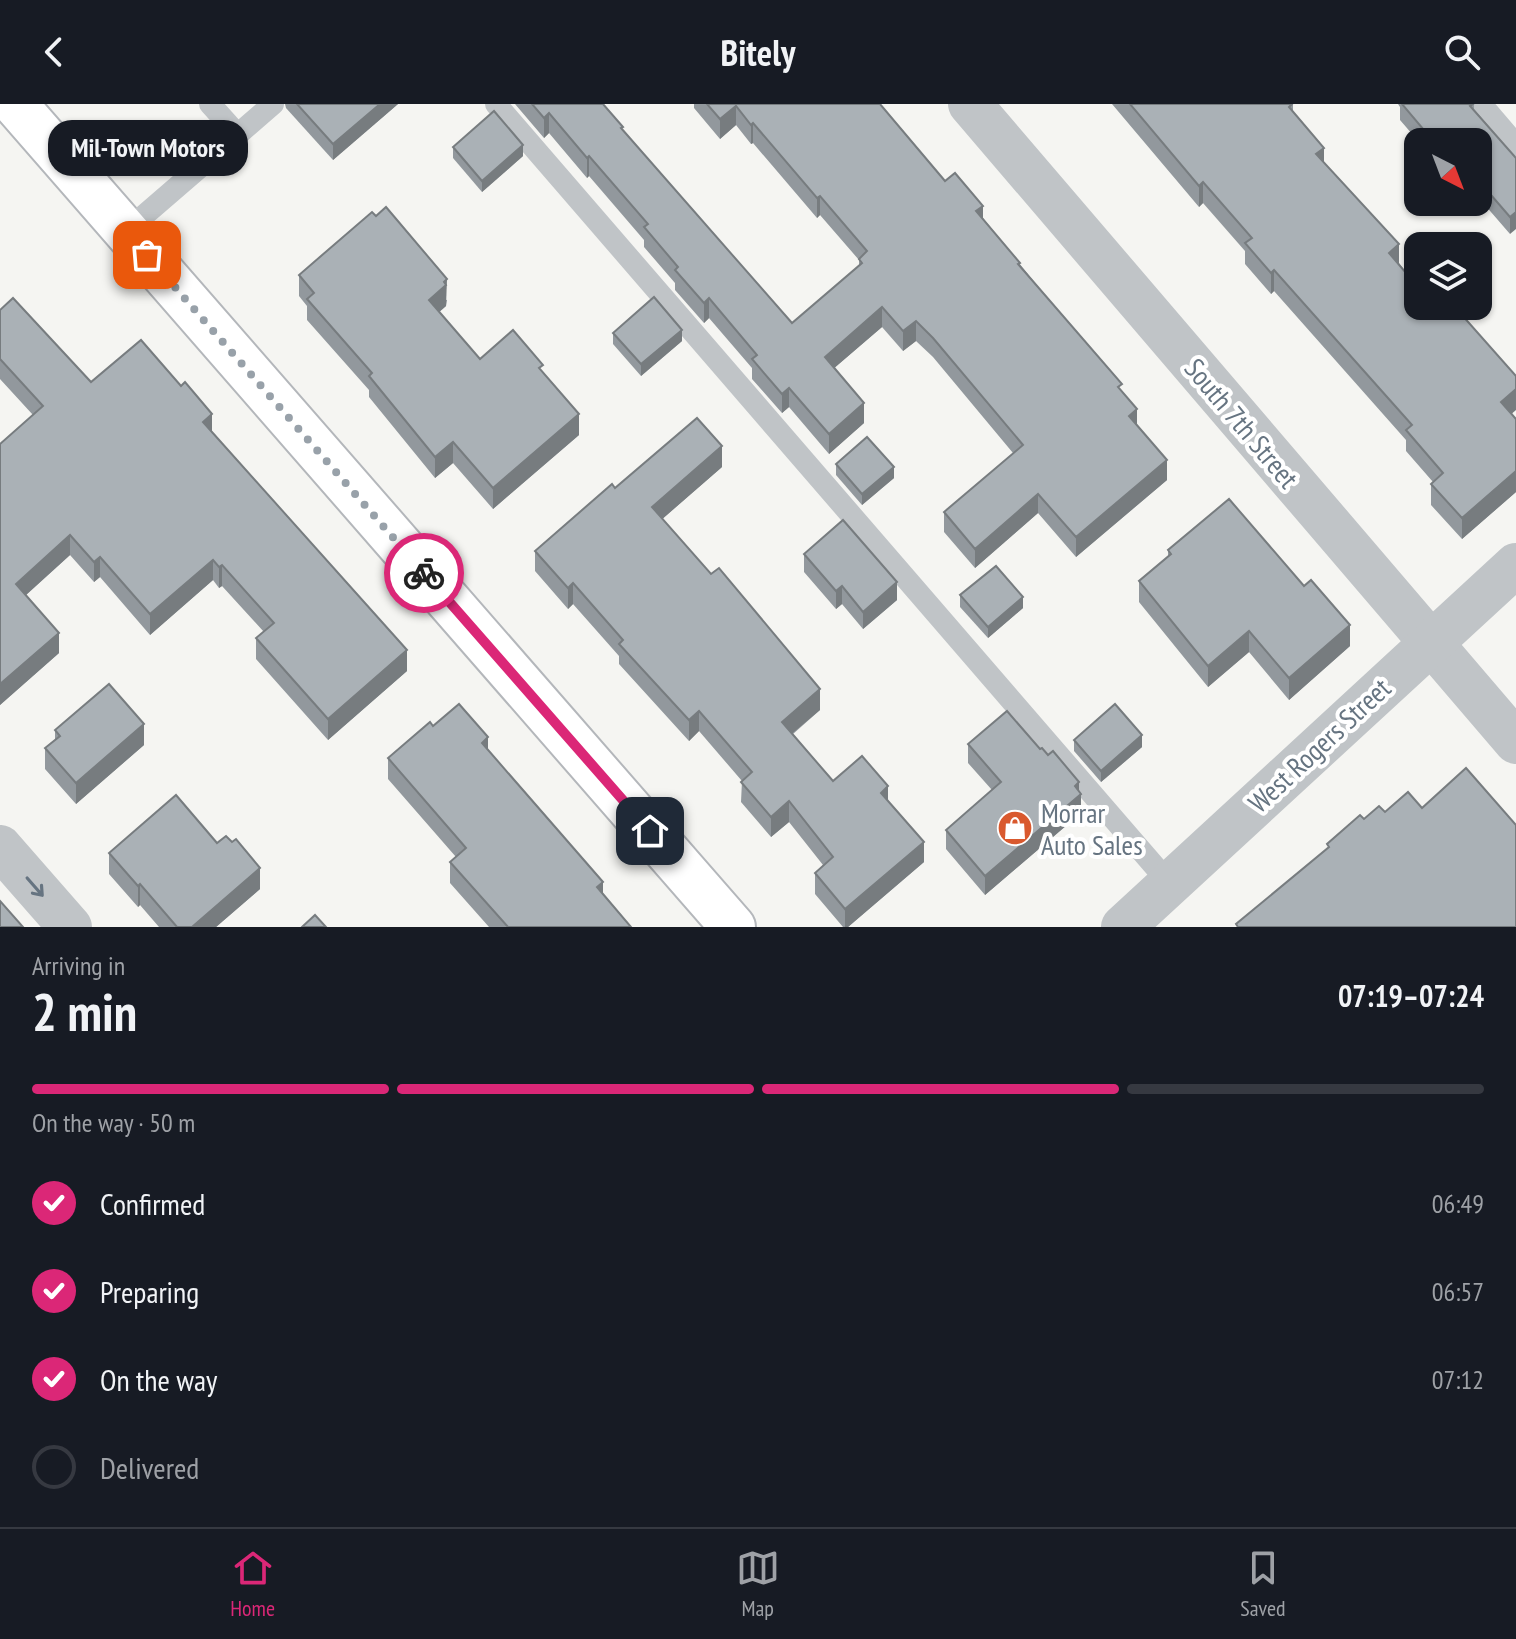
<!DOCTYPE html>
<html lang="en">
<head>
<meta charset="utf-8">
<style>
  :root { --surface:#171b24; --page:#20242c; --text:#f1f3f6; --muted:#9ea1a6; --line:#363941; --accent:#db2777 }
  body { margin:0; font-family:"PT Sans Narrow",sans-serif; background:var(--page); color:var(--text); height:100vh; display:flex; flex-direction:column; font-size:30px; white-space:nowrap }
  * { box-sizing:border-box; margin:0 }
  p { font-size:26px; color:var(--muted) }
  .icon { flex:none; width:44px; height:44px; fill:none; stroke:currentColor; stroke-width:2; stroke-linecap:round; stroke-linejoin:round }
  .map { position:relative; height:823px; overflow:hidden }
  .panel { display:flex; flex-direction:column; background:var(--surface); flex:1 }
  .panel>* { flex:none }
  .needle { width:52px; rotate:138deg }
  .fabs { position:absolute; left:1404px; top:24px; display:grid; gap:16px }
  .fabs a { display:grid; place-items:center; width:88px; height:88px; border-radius:16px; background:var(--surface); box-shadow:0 2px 6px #0004; font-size:40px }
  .pin { position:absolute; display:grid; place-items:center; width:68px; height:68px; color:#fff; margin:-34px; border-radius:16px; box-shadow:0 4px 12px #0006 }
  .courier { position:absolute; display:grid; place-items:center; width:80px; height:80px; margin:-40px; border:6px solid #db2777; border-radius:50%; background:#fff; color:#222; box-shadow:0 2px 10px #0007 }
  .bubble { position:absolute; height:56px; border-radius:24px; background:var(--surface); box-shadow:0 2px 6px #0004; font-size:26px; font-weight:600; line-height:56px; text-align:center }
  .summary em { font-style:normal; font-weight:600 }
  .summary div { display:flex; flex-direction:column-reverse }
  .summary { display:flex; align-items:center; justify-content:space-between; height:136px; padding:0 32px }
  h1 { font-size:52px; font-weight:600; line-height:60px }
  .bar { display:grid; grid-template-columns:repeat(4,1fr); gap:12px 8px; align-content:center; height:96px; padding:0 32px }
  .bar i { height:10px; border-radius:6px; background:var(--line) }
  .bar .current { background:var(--accent) }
  .bar p { grid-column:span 4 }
  ol { padding:0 32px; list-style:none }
  li { display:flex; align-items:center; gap:24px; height:88px }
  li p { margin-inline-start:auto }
  li .icon { padding:8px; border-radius:50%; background:var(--accent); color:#fff; stroke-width:4 }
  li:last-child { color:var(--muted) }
  li i { width:44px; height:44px; border:4px solid var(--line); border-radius:50% }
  header { display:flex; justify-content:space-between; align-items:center; height:104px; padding:0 32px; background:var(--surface); font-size:36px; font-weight:600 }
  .menu { display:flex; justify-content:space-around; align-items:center; height:112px; border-top:2px solid var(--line); background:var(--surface); font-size:22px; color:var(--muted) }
  .menu a { display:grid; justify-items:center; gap:4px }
  .menu .current { color:var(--accent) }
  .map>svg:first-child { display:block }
</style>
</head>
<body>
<header><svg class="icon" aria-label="back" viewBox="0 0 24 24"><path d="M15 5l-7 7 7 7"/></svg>Bitely<svg class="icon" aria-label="search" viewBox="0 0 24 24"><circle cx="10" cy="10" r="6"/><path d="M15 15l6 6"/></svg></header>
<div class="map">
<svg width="1516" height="823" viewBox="0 0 1516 823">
  <rect width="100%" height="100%" fill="#f5f5f2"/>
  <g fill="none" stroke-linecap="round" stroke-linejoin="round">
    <defs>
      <polyline id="primary" points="15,0 733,823"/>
    </defs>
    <use href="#primary" stroke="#b4b7bb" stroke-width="48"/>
    <g stroke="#c0c4c7" stroke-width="22">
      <polyline points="210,0 238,31"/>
      <polyline points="496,0 1170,780"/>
      <polyline points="1481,0 1516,41"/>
      <polyline points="126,127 273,0"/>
    </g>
    <g stroke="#c0c4c7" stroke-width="44">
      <polyline points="970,0 1516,638"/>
      <polyline points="0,743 70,823"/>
      <polyline points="1123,823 1516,461"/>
    </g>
    <use href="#primary" stroke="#fff" stroke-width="44"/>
  </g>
  <g fill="#92989d">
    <polygon points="285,0 398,0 333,56 286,4"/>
    <polygon points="515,0 603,0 623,26 792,219 859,162 859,156 820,111 817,114 753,39 751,40 736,21 720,35 694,4 694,0 880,0 945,77 983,114 1122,288 1137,321 1167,376 1076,453 1038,409 975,464 944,428 944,408 1013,349 933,253 916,237 903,247 882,223 834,264 864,319 829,350 789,303 782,309 752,275 752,264 709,214 704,219 675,186 675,179 644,143 644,136 589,72 587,74 549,29 544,34"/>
    <polygon points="1112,0 1293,0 1293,9 1324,59 1516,315 1516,388 1462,435 1431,401 1431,380 1433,378 1406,347 1406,336 1274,187 1271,190 1245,160 1245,147 1203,99 1199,103"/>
    <polygon points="1398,0 1474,0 1474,5 1516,54 1510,130 1478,93 1478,38 1419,38 1400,16 1400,3"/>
    <polygon points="453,43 523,52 482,88 453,54"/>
    <polygon points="299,171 447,196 446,202 439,208 480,255 543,268 579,331 493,405 453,359 435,374 369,293 369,286 307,216 307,202 299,192"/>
    <polygon points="0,206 91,278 212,328 407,567 328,636 256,555 256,534 264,528 222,482 219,484 213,476 150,531 100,473 94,478 70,451 26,491 59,549 0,601 0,340 33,311 0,275"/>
    <polygon points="613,229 682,237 641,272 613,240"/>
    <polygon points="836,360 894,374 862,401 836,371"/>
    <polygon points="722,363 662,415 820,606 793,630 833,677 888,697 924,758 848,823 843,823 815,790 815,769 823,761 789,718 771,733 741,698 742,677 699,627 689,637 619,560 619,552 573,500 568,505 535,467 535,447 615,384"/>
    <polygon points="1168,446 1350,542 1289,596 1249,548 1208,583 1139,498 1139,477 1168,453"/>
    <polygon points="804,450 897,496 863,525 842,500 836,505 804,468"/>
    <polygon points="960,491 1023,504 988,534 960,503"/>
    <polygon points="433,622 488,647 603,790 631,823 489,823 450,779 450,758 456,753 388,675 388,654"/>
    <polygon points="55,626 144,641 76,700 45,665 45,644 55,636"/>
    <polygon points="1074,636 1142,643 1101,678 1074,647"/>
    <polygon points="968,640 1040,645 1079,687 1081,709 985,791 946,745 946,726 992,686 968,659"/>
    <polygon points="217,739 260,785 216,823 159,823 140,801 138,803 109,770 109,749"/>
  </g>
  <g fill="#777c7f">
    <polygon points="380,0 398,0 333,56 333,40"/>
    <polygon points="736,2 736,21 720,35 720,15"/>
    <polygon points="549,9 549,29 544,34 544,14"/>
    <polygon points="753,19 753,39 751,40 751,21"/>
    <polygon points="523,41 523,52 482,88 482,77"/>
    <polygon points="1324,44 1324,65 1316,50"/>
    <polygon points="589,52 589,72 587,74 587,54"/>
    <polygon points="1203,78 1203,99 1199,103 1199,82"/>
    <polygon points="820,92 820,111 817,114 817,94"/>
    <polygon points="983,102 983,122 976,107"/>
    <polygon points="1516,108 1516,125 1510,130 1510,113"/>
    <polygon points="1399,140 1399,161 1389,149"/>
    <polygon points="1274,166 1274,187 1271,190 1271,169"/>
    <polygon points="447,175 446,202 429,217 429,196"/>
    <polygon points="709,194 709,214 704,219 704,199"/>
    <polygon points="882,203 882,223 825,272 825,253"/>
    <polygon points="916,217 916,237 903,247 903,227"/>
    <polygon points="682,226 682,237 641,272 641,260"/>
    <polygon points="789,284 789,303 782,309 782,290"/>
    <polygon points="1516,285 1516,306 1501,319 1501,298"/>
    <polygon points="864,299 864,319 829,350 829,330"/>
    <polygon points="1137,305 1137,325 1129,312"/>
    <polygon points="212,310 212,330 203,318"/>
    <polygon points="579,310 579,331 493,405 493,384"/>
    <polygon points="453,338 453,359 435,374 435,353"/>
    <polygon points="722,342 722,363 652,424 652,403"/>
    <polygon points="1167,356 1167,376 1076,453 1076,433"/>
    <polygon points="894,363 894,374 862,401 862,390"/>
    <polygon points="1516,367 1516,388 1462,435 1462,414"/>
    <polygon points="1038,390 1038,409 975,464 975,445"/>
    <polygon points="70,431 70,451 16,500 16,480"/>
    <polygon points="100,453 100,473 94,478 94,458"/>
    <polygon points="213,456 213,476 150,531 150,510"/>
    <polygon points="222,461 222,482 219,484 219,463"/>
    <polygon points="897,478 897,496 863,525 863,508"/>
    <polygon points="573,479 573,500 568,505 568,484"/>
    <polygon points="842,482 842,500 836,505 836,487"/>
    <polygon points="1023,493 1023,504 988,534 988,523"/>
    <polygon points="1350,521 1350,542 1289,596 1289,574"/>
    <polygon points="1249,527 1249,548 1208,583 1208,562"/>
    <polygon points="59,529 59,549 0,601 0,580"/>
    <polygon points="407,546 407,567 328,636 328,615"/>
    <polygon points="820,585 820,606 782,638 782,618"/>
    <polygon points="699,607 699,627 689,637 689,616"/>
    <polygon points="144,620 144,641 76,700 76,679"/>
    <polygon points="1142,631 1142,643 1101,678 1101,667"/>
    <polygon points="488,633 488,654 482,639"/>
    <polygon points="1079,678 1079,692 1081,690 1081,709 985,791 985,772"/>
    <polygon points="888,682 888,703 881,689"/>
    <polygon points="789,697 789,718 771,733 771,713"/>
    <polygon points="924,738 924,758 848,823 845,823 845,805"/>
    <polygon points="260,764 260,785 216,823 192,823"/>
    <polygon points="603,778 603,799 597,783"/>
    <polygon points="140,780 140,801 138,803 138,782"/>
  </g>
  <g fill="#aab1b6" stroke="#777c7f" stroke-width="2">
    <polygon points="297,0 380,0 333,40"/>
    <polygon points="532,0 603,0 623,23 621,24 792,219 862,159 859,155 867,147 820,92 817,94 753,19 751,21 736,2 720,15 707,0 880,0 945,77 955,69 983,102 976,107 1020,159 1018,160 1122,280 1118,283 1137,305 1129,312 1167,356 1076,433 1038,390 975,445 944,408 1023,341 933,234 916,217 903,227 882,203 825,253 864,299 829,330 789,284 782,290 752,255 757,251 709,194 704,199 675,166 678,163 644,123 648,120 589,52 587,54 549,9 544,14"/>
    <polygon points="1130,0 1292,0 1289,3 1324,44 1316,50 1399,140 1389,149 1418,183 1418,202 1434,202 1439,208 1446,202 1454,202 1516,272 1516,285 1501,298 1516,315 1516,367 1462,414 1431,380 1443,369 1406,326 1412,321 1274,166 1271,169 1245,139 1252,134 1203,78 1199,82"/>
    <polygon points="1402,0 1473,0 1470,2 1516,54 1516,108 1510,113 1478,76 1478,38 1434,38"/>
    <polygon points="494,7 523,41 482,77 453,43"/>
    <polygon points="386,103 447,175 444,178 446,181 429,196 480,255 513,226 543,261 539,264 579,310 493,384 453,338 435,353 369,272 372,269 307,195 314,189 299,171 372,108 376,112"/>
    <polygon points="654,193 682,226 641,260 613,229"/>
    <polygon points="13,194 91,278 141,236 181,282 185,278 212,310 203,318 407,546 328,615 256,534 274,519 222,461 219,463 213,456 150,510 100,453 94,458 70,431 16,480 59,529 0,580 0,340 43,302 0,255 0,206"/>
    <polygon points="697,314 722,342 652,403 711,470 719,464 820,585 782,618 833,677 862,652 888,682 881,689 924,738 845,805 815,769 833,753 789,697 771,713 741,678 752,668 699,607 689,616 619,540 623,536 573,479 568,484 535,447 612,380 615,384"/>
    <polygon points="867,333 894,363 862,390 836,360"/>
    <polygon points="1229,395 1304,482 1311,476 1350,521 1289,574 1249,527 1208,562 1139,477 1171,450 1168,446"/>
    <polygon points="843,416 897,478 863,508 842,482 836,487 804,450"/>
    <polygon points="996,462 1023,493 988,523 960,491"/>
    <polygon points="109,580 144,620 76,679 45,644 60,632 55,626"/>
    <polygon points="459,600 488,633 482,639 603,778 597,783 631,823 508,823 450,758 466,744 388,654 430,618 433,622"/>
    <polygon points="1115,600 1142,631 1101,667 1074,636"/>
    <polygon points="1007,607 1040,645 1042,644 1048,651 1053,647 1079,678 1075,682 1081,690 985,772 946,726 1001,678 968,640"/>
    <polygon points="1466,664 1516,721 1516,823 1238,823 1236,820 1329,743 1327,740 1360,711 1364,715 1379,702 1385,708 1408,688 1422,704"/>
    <polygon points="176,691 217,739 226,732 232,738 236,735 260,764 192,823 177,823 140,780 138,782 109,749"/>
    <polygon points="0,797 23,823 0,823"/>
    <polygon points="315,811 326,823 302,823"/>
  </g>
  <defs><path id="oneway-shaft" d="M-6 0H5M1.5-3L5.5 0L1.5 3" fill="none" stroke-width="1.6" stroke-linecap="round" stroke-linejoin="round" transform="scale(2)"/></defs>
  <use stroke="#667481" href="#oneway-shaft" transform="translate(35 783) rotate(49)"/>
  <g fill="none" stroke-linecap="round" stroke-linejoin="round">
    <polyline stroke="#98a1a9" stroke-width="8" stroke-dasharray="0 14.4" points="147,151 424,469"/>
    <polyline stroke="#db2777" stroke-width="10" points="424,469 650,727"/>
  </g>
  <defs>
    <symbol id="shop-disc" viewBox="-11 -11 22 22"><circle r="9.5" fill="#d9592e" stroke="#fff"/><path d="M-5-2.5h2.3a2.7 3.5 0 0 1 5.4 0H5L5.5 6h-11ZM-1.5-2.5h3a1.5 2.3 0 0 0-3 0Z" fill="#fff"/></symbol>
  </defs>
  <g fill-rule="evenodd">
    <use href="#shop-disc" x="995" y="704" width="40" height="40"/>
  </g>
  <g text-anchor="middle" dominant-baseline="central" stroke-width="8" stroke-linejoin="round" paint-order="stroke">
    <g font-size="28" fill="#667481" stroke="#fff">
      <text transform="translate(1242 319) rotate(50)">South 7th Street</text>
      <text transform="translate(1319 641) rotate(-43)">West Rogers Street</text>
    </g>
    <g font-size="28" fill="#667481" stroke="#fff" text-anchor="start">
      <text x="1041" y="708">Morrar<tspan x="1041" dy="32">Auto Sales</tspan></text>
    </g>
  </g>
</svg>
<div class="fabs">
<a><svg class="needle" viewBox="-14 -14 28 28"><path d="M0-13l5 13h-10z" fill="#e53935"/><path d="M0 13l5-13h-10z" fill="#9ea1a6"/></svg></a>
<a><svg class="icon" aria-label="layers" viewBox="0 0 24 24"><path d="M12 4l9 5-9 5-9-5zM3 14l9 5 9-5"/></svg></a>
</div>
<div class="pin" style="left:147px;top:151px;background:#ea580c"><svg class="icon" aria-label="bag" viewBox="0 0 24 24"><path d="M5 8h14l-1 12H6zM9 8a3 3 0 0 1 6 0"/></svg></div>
<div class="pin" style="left:650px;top:727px;background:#1f2937"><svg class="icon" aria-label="home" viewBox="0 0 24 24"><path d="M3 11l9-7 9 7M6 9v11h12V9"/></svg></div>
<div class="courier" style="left:424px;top:469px"><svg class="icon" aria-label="bike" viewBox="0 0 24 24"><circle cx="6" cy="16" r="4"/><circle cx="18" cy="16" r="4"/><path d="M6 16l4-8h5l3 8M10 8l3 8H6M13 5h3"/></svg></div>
<div class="bubble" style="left:48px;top:16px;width:200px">Mil-Town Motors</div>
</div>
<section class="panel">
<div class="summary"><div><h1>2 min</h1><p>Arriving in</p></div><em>07:19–07:24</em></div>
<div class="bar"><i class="current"></i><i class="current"></i><i class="current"></i><i></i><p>On the way · 50 m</p></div>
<ol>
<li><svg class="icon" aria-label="check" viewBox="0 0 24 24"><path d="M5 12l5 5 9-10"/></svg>Confirmed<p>06:49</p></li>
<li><svg class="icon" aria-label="check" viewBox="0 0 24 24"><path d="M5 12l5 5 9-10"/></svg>Preparing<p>06:57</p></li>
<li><svg class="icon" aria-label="check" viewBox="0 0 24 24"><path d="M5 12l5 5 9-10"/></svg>On the way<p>07:12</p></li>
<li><i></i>Delivered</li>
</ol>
</section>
<nav class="menu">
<a class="current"><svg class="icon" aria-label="home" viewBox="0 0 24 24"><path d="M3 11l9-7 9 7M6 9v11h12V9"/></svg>Home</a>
<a><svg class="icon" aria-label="map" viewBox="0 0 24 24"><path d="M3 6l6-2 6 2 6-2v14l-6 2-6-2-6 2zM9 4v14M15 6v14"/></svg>Map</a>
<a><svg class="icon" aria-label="saved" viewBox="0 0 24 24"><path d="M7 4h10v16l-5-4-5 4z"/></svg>Saved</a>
</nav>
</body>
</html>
